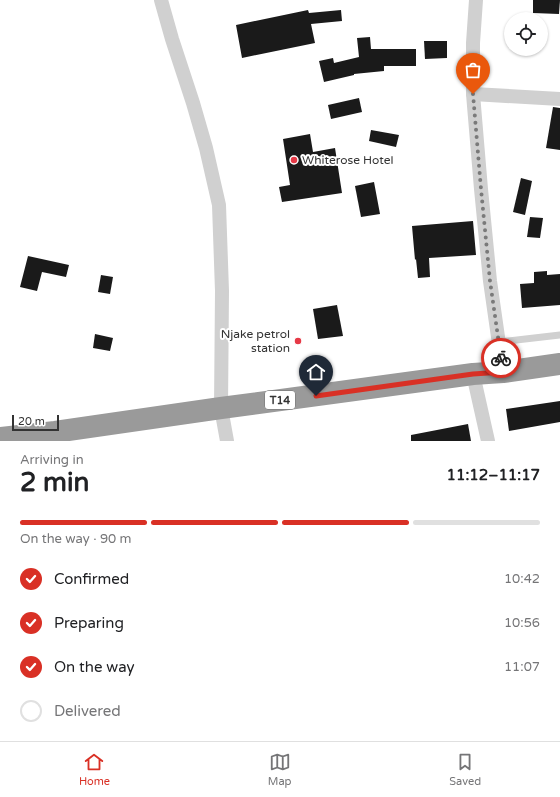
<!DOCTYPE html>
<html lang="en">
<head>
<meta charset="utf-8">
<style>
  :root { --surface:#fff; --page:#f2f2f2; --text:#202124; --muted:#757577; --line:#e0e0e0; --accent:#d93025 }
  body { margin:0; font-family:"Varela Round",sans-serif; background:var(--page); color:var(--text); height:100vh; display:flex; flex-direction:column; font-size:15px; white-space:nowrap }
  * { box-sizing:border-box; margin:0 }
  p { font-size:13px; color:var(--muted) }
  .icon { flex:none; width:22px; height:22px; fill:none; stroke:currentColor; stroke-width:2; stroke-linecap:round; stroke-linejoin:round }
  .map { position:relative; height:441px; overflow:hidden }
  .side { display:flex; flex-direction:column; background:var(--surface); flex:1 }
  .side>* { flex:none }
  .fabs { position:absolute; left:504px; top:12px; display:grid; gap:8px }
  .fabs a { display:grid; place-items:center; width:44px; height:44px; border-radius:50%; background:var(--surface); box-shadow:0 1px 3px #0004; font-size:20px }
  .scale { position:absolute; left:12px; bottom:10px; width:47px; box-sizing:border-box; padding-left:4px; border:2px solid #333; border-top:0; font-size:11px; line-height:14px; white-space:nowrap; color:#333; -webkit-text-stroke:3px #fff; paint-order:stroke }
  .pin { position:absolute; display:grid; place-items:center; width:34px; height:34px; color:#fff; margin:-41px -17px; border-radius:50% 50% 50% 0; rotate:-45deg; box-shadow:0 0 4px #0007 }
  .pin .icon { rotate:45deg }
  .courier { position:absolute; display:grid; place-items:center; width:40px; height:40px; margin:-20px; border:3px solid #d93025; border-radius:50%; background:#fff; color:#222; box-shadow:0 1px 5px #0007 }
  .overview em { font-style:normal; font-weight:700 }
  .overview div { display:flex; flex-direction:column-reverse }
  .overview { display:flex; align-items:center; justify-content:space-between; height:68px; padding:0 20px }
  h1 { font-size:26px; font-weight:700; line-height:30px }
  .bar { display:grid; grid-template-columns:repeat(4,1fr); gap:6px 4px; align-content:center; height:48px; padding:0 20px }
  .bar i { height:5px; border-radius:3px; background:var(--line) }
  .bar .on { background:var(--accent) }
  .bar p { grid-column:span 4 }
  ol { padding:0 20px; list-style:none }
  li { display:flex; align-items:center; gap:12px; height:44px }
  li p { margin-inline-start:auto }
  li .icon { padding:4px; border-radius:50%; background:var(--accent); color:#fff; stroke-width:4 }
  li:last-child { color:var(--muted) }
  li i { width:22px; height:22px; border:2px solid var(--line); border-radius:50% }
  .menu { display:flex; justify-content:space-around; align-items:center; height:56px; border-top:1px solid var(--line); background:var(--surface); font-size:11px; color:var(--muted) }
  .menu a { display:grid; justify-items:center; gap:2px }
  .menu .on { color:var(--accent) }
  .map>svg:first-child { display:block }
</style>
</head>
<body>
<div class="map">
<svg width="560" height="441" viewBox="0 0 560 441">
  <rect width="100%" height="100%" fill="#fff"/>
  <g fill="#1a1a1a">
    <polygon points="533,0 560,0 559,14 533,13"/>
    <polygon points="308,10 309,13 341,10 342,21 311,24 315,43 242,58 236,25"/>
    <polygon points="370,37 371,49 416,49 416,66 384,66 384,71 354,74 354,75 324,82 319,61 333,58 334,63 359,57 357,38"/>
    <polygon points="424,41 447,41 447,58 425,59"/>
    <polygon points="359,98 362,112 331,119 328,105"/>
    <polygon points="553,107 560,108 560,150 546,148"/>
    <polygon points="371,130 399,135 396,147 369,141"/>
    <polygon points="310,134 313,152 335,148 342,193 282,202 279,187 290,185 283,139"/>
    <polygon points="521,178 532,181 525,215 513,212"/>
    <polygon points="374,182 380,214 361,217 355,186"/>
    <polygon points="530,217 543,218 540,238 527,237"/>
    <polygon points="473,221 476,255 429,258 430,277 418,278 416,259 415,260 412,226"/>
    <polygon points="28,256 69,265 66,277 42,272 37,291 20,287"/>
    <polygon points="547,271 547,275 560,274 560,305 522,308 520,284 534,283 534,272"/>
    <polygon points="101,275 113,277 110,294 98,292"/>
    <polygon points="337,305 343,336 318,339 313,309"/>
    <polygon points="95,334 113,338 110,351 93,348"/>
    <polygon points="560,401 560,422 509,431 506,409"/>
    <polygon points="468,424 471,441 411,441 411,435"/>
  </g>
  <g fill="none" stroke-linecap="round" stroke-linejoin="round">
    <polyline stroke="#d0d0d0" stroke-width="7" points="499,342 560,335"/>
    <g stroke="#d0d0d0" stroke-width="14">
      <polyline points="161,0 172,39 193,103 206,148 219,205 222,291 221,408 227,441"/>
      <polyline points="476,0 473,43 473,94 481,189 490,281 503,372"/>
      <polyline points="473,94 560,99"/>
      <polyline points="473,374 488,441"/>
    </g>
    <polyline stroke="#9a9a9a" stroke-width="22" points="0,438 55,432 221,408 473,374 503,372 560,364"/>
  </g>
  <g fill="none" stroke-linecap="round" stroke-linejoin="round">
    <polyline stroke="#7a7a7a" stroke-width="4" stroke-dasharray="0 7.2" points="473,94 481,189 490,281 501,358"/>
    <polyline stroke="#d93025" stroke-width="5" points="316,396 473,374 503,372 501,358"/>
  </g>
  <g fill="#e63946" stroke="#fff" stroke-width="1.5">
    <circle cx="294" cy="160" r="4"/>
    <circle cx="298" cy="341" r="4"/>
  </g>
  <g text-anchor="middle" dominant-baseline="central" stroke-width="4" stroke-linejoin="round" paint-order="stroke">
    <rect fill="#fff" stroke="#707070" stroke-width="1" x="265" y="391" width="30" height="18" rx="3"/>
    <g font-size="11" font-weight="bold" fill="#333">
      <text x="280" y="400">T14</text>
    </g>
    <g font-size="12" fill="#333" stroke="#fff" text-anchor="start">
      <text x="302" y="160">Whiterose Hotel</text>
      <text x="290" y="334" text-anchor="end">Njake petrol<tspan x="290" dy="14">station</tspan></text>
    </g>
  </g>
</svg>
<div class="fabs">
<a><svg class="icon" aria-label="locate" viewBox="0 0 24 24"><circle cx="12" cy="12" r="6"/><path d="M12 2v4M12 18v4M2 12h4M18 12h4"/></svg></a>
</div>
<div class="scale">20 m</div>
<div class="pin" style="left:473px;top:94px;background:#ea580c"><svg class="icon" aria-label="bag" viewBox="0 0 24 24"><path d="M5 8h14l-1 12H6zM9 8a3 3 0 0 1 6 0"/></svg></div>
<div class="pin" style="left:316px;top:396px;background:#1f2937"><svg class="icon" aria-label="home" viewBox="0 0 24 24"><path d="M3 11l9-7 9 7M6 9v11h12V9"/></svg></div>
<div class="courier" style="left:501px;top:358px"><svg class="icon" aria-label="bike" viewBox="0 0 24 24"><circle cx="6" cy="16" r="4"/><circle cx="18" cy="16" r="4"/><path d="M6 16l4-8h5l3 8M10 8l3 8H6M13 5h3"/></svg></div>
</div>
<section class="side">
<div class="overview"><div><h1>2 min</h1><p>Arriving in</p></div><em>11:12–11:17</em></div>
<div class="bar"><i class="on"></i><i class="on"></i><i class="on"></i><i></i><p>On the way · 90 m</p></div>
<ol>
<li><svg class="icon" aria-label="check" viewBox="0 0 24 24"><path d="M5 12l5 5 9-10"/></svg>Confirmed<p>10:42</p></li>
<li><svg class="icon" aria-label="check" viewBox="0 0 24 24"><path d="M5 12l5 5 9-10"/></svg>Preparing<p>10:56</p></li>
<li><svg class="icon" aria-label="check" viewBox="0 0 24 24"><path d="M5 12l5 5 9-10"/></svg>On the way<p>11:07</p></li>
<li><i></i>Delivered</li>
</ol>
</section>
<nav class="menu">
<a class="on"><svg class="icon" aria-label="home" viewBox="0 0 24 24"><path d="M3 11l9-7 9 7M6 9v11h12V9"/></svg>Home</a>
<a><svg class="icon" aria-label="map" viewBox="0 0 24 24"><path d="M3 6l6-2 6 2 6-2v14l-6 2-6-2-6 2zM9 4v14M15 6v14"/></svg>Map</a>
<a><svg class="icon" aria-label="saved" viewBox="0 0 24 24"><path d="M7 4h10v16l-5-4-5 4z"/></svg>Saved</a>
</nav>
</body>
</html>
